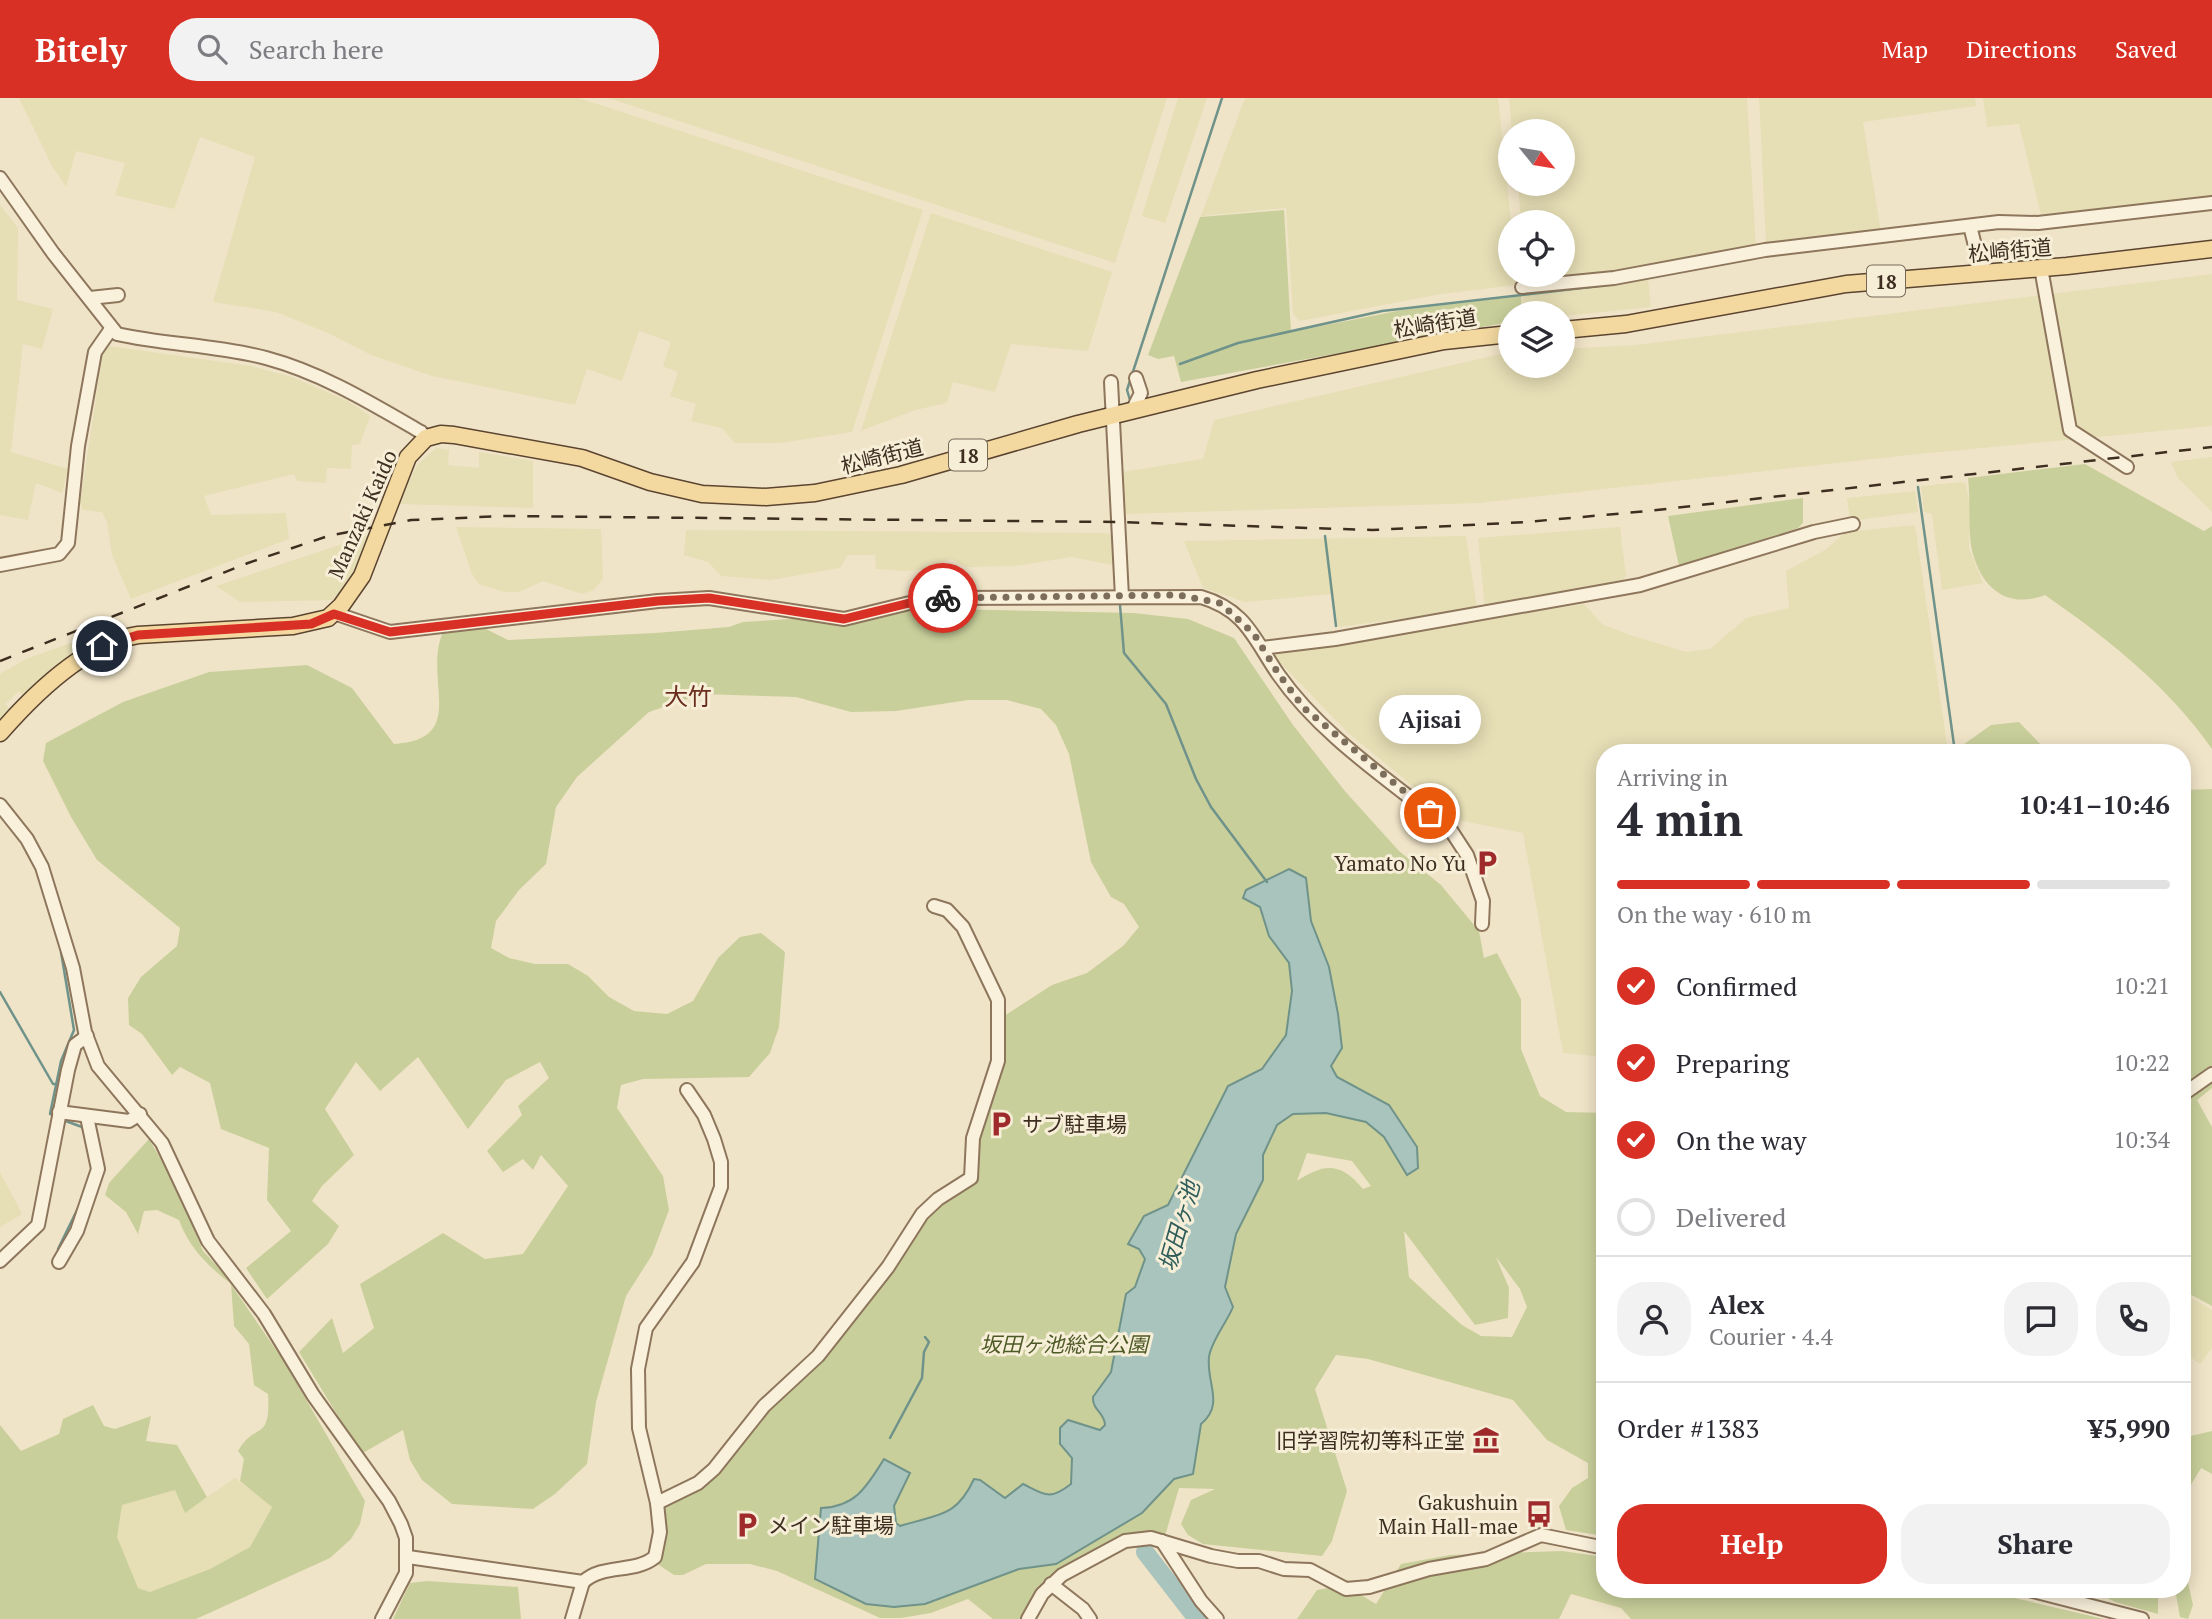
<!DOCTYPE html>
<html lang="en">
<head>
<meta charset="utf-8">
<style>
  :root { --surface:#fff; --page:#f2f2f3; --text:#2b2b33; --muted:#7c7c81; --line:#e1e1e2; --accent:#d93025 }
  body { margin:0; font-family:"PT Serif","Noto Sans JP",serif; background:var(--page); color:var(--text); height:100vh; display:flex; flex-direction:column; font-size:26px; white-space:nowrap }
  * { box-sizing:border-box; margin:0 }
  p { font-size:23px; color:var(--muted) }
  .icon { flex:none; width:38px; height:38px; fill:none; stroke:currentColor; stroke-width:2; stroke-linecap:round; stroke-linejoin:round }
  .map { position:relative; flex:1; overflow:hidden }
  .details { position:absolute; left:1596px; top:646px; width:595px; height:854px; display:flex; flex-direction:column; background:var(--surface); border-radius:28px; box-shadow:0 4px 18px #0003 }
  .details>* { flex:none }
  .needle { width:46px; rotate:120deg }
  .fabs { position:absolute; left:1498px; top:21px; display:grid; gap:14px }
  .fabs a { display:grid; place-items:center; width:77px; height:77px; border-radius:50%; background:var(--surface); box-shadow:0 4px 18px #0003; font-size:35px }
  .pin { position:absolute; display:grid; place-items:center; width:60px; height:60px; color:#fff; margin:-30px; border:4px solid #fff; border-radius:50%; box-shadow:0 2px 7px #0007 }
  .courier { position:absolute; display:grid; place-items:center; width:70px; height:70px; margin:-35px; border:5px solid #d93025; border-radius:50%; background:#fff; color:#222; box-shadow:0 2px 9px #0007 }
  .bubble { position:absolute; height:49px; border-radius:24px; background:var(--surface); box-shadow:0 4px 18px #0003; font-size:23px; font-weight:600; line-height:49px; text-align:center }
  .head em { font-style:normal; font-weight:600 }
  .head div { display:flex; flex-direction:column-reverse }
  .head { display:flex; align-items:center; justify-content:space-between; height:119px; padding:0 21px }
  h1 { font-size:46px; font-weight:600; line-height:52px }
  .bar { display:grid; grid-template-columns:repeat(4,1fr); gap:10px 7px; align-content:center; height:84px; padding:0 21px }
  .bar i { height:9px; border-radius:5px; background:var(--line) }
  .bar .active { background:var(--accent) }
  .bar p { grid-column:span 4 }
  .line { display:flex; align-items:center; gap:18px; padding:0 21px; border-top:2px solid var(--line) }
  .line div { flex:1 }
  .round { display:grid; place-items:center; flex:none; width:74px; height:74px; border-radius:28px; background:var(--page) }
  ol { padding:0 21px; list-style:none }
  li { display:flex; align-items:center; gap:21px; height:77px }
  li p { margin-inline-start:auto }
  li .icon { padding:7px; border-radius:50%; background:var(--accent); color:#fff; stroke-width:4 }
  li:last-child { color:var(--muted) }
  li i { width:38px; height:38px; border:4px solid var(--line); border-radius:50% }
  .cta { display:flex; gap:14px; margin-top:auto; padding:14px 21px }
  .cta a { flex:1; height:80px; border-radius:28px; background:var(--accent); color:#fff; font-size:28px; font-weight:600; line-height:80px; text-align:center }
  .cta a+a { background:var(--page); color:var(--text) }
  header { display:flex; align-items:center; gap:42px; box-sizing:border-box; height:98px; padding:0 35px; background:var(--accent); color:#fff }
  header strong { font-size:33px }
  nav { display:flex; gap:38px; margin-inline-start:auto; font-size:24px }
  .search { width:490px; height:63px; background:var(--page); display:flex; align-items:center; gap:18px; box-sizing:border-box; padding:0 24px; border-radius:28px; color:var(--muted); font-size:26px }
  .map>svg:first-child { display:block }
</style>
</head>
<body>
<header>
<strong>Bitely</strong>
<div class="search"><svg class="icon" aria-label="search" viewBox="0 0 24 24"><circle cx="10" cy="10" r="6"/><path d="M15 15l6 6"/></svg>Search here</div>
<nav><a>Map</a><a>Directions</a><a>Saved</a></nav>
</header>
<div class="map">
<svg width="2212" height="1521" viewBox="0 0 2212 1521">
  <rect width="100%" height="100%" fill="#f0e4c8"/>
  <g fill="#e6deb5">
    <polygon points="19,0 579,0 923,112 852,334 780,345 735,345 722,330 691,323 696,306 670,298 678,274 663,268 671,244 639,233 622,283 587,271 575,307 432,278 371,257 328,235 276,214 213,204 255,59 200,39 174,111 115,97 125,65 76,53 66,89 52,68"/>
    <polygon points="608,0 1167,0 1115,165"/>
    <polygon points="1178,0 1207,0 1165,125 1142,118"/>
    <polygon points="1245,0 1498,0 1511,124 1510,177 1516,177 1517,187 1441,196 1300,223 1293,216 1286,110 1201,118"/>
    <polygon points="1509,0 1747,0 1756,150 1647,172 1651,209 1563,218 1563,215 1524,215 1522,197 1528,197 1526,177 1563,177 1563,124 1521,124 1518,86 1563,86 1563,33 1512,33"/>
    <polygon points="1759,0 1975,0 1976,8 1863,24 1881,134 1770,148 1766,145"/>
    <polygon points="1983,0 2212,0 2212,101 2041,117 2019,26 1987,29"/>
    <polygon points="0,107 18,130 17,202 53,211 42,251 23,246 11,354 68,371 62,395 36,385 28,422 0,417"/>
    <polygon points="931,115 1112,174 1088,253 1011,246 995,294 953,284 947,305 915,312 861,333"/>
    <polygon points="2212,176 2212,328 1909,357 1479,405 1126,416 1122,374 1203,361 1214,322 1505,255 1510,254 1510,268 1563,268 1563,251 1635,247"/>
    <polygon points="109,248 251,268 292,279 348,303 370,318 360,346 352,347 351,371 327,370 326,385 297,383 294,376 204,398 211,417 286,415 289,441 131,501 112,457 107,424 102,414 83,412 80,405 103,253"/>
    <polygon points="436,350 449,352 448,367 479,370 479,354 533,363 533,410 398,406 417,367"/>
    <polygon points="2212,359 2212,414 2178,380 2171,364"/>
    <polygon points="1961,384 1966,386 1970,409 1969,450 1983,485 1942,492 1932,416 1924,414 1921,388"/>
    <polygon points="1915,393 1918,414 1850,423 1847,400"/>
    <polygon points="1915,427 1948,654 1605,654 1605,959 1563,955 1523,735 1453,721 1347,634 1269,553 1584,506 1602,526 1630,537 1686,554 1710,551 1746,520 1789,510 1786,473 1825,452 1846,434"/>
    <polygon points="456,429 601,431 603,480 594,492 582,496 543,483 519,494 504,494 479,486 472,476"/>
    <polygon points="1620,429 1626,478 1620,485 1485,510 1478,440"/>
    <polygon points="686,432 1106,435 1112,437 1112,467 1072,459 1015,468 966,469 951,461 925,471 906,473 876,471 875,457 848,457 840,470 771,482 721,478 708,464 684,457"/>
    <polygon points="372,436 366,454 337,502 240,504 216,488"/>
    <polygon points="1466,438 1477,511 1338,529 1333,496 1245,504 1203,490 1184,443"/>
    <polygon points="79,542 83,554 26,602 19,593 5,606 13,614 0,627 0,576 26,561"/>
    <polygon points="0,1074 22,1116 0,1129"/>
    <polygon points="2182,1194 2212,1212 2212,1250 2200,1266 2182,1253"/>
    <polygon points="235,1380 272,1408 250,1449 210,1471 151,1494 138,1490 116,1439 122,1407 175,1392 185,1414"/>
  </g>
  <g fill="#c9cf9b" fill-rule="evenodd">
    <polygon points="1284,112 1291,234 1402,212 1521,198 1522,215 1510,215 1510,224 1181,284 1174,258 1158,261 1148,257 1200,119"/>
    <path d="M2085,366L2204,433L2212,428V651C2169,589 2107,540 2045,497C2009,511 1983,492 1973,456C1967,434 1971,404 1968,380Z"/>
    <polygon points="1803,400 1803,425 1798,430 1679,468 1668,418"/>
    <path d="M946,511L1134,515L1188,521L1234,540L1293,627L1344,692L1399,753L1441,787L1479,833L1484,860L1497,855L1521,901V951L1540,998L1566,1014L1605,1015V1438L1566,1432L1559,1408L1572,1390L1588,1380V1365L1547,1342L1513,1302L1368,1261L1336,1257L1315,1291L1347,1393L1332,1443L1322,1458L1203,1446L1188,1437L1181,1426L1191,1402L1215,1391L1179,1390L1165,1438C1105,1422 1059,1482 1024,1521H993L968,1501L931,1515L901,1520H880L777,1473L750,1466H706L683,1477H674L656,1465L662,1459L665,1410L669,1403L688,1396L768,1311L925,1120L977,1080L978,1041L1004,918L1052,887L1087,875L1123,848L1139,829L1124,806L1111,799L1091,764L1069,656L1056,627L1041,611L1007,602H968L896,613L851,614L796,599L701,596L649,614L577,679L556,709L546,766L519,792L496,823L491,850L509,860L535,866H568L588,878L609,899L634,913L667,916L693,903L718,860L740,839L761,835L785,854L779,929L770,955L749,979L643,981L621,987L617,1010L663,1078L669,1112L652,1157L626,1198L596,1304L587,1366L555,1396L533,1411L452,1406L422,1382L410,1362L403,1332L361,1356L299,1254L332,1220L343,1255L374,1230L360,1186L443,1135L485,1161L523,1156L568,1088L541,1057L533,1072L523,1061L503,1074L487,1053L522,1017L518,1008L549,980L540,964L506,982L468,1031L418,959L380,993L356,964L325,1011L354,1057L322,1088L312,1103L339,1128L328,1146L267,1201L246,1170L291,1133L267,1102L269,1050L221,1031L210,985L180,969L172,977L142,936L129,927L128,900L141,879L177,848L180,830L97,762L71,719L43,663L46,645L123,604L209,574L307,567L352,590L394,646C473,641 418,576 446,528L472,524L508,542L655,535L729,529L743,524ZM1307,1055L1352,1063L1371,1088L1363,1091C1341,1064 1324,1065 1297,1083ZM1404,1133L1475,1227L1508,1220L1509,1190L1496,1159L1520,1191L1527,1209L1512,1239L1481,1238L1462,1227L1435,1203L1409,1179Z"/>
    <polygon points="2019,624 2048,654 1953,654 1991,627"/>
    <polygon points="2212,691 2212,990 2197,1002 2212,1029 2212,1208 2182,1192 2182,692"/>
    <path d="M149,1041L176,1087L203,1153L221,1172L283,1262L365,1403L360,1426L351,1441L330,1460L196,1521H0V1327L21,1353L59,1336L63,1321L93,1307L104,1328L115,1331L151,1318L146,1343L177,1347L207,1399L185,1415L175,1392L122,1407L117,1439L138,1490L150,1494L210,1471L250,1449L272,1409L240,1383L244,1361L238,1353C255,1323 271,1345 268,1296L254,1287L249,1246L234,1228L231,1186C208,1168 189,1150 179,1122L157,1112L144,1113L138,1136L126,1114L105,1097L109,1085Z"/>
    <polygon points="2212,1333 2212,1376 2201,1370 2182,1402 2182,1340"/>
    <polygon points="1562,1453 1605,1459 1605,1491 1976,1491 2104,1521 1631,1521 1621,1510 1571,1496 1559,1521 1297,1521 1317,1492 1344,1487 1376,1506 1401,1466 1450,1457"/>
    <polygon points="2182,1459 2193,1507 2188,1521 2180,1519 2175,1491 2182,1491"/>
    <polygon points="427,1483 518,1489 521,1521 393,1521 410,1485"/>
    <polygon points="2105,1491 2158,1491 2158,1516 2115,1504 2100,1496"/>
  </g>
  <path fill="#a9c4bc" stroke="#6f938a" stroke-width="2" d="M1289,771L1306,780L1311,823L1329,869L1338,916L1342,950L1331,968L1337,979L1389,1007L1417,1049L1418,1070L1407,1077L1384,1039L1366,1024L1326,1015L1293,1016L1277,1027L1263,1057V1082L1236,1136L1225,1189L1233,1209C1227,1224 1211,1243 1209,1259C1206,1285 1225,1306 1201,1326L1193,1376L1174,1381L1142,1415L1056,1466L1019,1471L925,1506L894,1509L866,1506L815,1481L821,1410C856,1409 867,1388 884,1361L910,1375L894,1408L896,1425L900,1428C938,1416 956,1420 974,1381L980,1382L1005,1400L1023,1386C1045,1397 1049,1403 1071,1386L1072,1360L1060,1346V1330L1068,1322L1100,1332L1105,1327C1105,1315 1092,1312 1093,1299L1111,1274L1126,1196L1135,1189L1145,1161L1139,1151L1128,1146L1144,1118L1168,1107L1228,988L1262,971L1286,937L1292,893L1289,865L1269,838L1260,809L1243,800L1246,792Z"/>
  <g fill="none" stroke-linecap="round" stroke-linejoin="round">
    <g stroke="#6f938a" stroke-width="2.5">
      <polyline points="1657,178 1750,161"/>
      <polyline points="1180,266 1238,245 1382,213 1599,188"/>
      <polyline points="1130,302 1127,292 1222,0"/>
      <polyline points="1918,389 1955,654"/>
      <polyline points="1325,438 1336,528"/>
      <polyline points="1120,507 1124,555 1166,606 1196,681 1211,709 1267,784"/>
      <polyline points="0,894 53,986 56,986"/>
      <polyline points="54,1018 50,1016 61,963 74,932 61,854"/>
      <polyline points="63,1022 82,1029 85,1037"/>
      <polyline points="58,1151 81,1104"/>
      <polyline points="890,1340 922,1280 924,1254 929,1244 925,1239"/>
    </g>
    <polyline stroke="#a9c4bc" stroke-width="18" points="1145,1454 1197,1521"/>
    <defs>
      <g id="minor">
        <path d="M0,80L53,155L117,236C166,247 217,247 266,260C322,275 371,305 421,334L426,340"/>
        <polyline points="1970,128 1982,175"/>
        <polyline points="2041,170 2070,332 2127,369"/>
        <polyline points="1522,189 1614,180 1765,152 1999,124 2038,125 2212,105"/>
        <polyline points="90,200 118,197"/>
        <polyline points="1111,284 1122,499"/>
        <polyline points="1132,313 1141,295 1136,280"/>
        <polyline points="0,467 59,456 68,445 78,348 95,254 111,231"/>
        <path d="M334,515L390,534L658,503L709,500L844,521L930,500L1201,499C1246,512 1254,541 1278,576C1322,639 1391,683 1450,731L1467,757L1483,803L1482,826"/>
        <polyline points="1262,550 1335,541 1640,487 1814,434 1853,426"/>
        <polyline points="0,707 27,741 42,769 73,870 85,934 98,968 162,1045 208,1143 264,1216 313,1297 389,1403 401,1426 406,1440 406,1475 382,1521"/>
        <polyline points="2182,997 2212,976"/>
        <polyline points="59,1014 129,1023 140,1016"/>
        <polyline points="0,1163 38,1127 68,972 75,947 87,938"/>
        <polyline points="59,1164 77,1133 98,1071 87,1019"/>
        <polyline points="657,1405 698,1385 714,1371 764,1308 818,1258 888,1169 922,1116 938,1101 971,1080 973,1040 998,963 998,902 963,829 947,812 934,808"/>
        <polyline points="1162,1443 1201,1503 1217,1521"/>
        <path d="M408,1459L583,1484C604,1465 634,1476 655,1459L660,1434L657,1405L639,1330L638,1271L646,1230L693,1164L721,1089V1064L714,1041L704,1017L687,992"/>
        <polyline points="1051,1486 1083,1511 1090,1521"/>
        <polyline points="2025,1491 2142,1521"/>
        <polyline points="572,1521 583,1484"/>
        <polyline points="1028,1521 1042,1496 1062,1477 1125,1443 1151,1440 1211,1458 1238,1463 1259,1463 1284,1471 1310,1472 1346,1491 1369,1489 1429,1471 1486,1461 1541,1437 1605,1450"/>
      </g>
      <g id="major">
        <polyline points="1563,232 1626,226 1846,186 2067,168 2212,151"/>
        <path d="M0,635C34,596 85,545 138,537L293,528L328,520L341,508L362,478L408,359L426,340L441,336L454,337L582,360L650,384L702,396L766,399L815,395L901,377L1078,326L1257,282L1444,243L1510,236"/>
      </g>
    </defs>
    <use href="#minor" stroke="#8d765c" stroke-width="16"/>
    <use href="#major" stroke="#5b4430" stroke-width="19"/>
    <use href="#minor" stroke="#faf1dc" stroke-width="12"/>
    <use href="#major" stroke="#f3d9a0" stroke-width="16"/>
    <polyline stroke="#3d2e20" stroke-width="2.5" stroke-dasharray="12 12" stroke-linecap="butt" points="0,563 248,465 328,438 411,422 506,418 1116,424 1372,432 1526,424 1648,413 2212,349"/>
  </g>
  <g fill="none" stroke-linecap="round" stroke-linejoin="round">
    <polyline stroke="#7c6e5b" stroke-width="7" stroke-dasharray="0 12.6" points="943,500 1178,497 1220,505 1254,536 1278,575 1304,610 1430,715"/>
    <polyline stroke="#d93025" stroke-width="9" points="102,548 138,537 311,526 334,516 390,534 658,503 709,500 844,521 930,500 943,500"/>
  </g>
  <defs>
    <symbol id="parking-bare" viewBox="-9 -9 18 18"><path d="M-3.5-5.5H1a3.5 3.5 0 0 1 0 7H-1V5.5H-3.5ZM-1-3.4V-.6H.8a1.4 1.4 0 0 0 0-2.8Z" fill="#9e2a2b" stroke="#f7eed8" stroke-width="2.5" paint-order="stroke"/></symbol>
    <symbol id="museum-bare" viewBox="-9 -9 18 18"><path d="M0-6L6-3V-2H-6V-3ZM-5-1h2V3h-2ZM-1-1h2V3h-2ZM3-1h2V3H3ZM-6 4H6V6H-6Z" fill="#9e2a2b" stroke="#f7eed8" stroke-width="2.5" paint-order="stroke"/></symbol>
    <symbol id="bus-bare" viewBox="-9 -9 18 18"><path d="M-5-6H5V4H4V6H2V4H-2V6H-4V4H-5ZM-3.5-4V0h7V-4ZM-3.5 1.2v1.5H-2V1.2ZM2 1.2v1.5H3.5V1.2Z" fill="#9e2a2b" stroke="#f7eed8" stroke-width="2.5" paint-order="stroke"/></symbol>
  </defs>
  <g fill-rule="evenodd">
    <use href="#parking-bare" x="1468" y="746" width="38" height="38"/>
    <use href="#parking-bare" x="982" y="1007" width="38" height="38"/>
    <use href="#museum-bare" x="1467" y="1323" width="38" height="38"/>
    <use href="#bus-bare" x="1520" y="1397" width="38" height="38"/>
    <use href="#parking-bare" x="728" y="1408" width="38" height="38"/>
  </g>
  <g text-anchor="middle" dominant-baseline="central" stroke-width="6" stroke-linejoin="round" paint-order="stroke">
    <g fill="#f7eed8" stroke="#756857" stroke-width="2">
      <rect x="1867" y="167.5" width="38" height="31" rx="5"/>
      <rect x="949" y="341.5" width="38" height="31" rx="5"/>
    </g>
    <g font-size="19" font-weight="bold" fill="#3d2e20">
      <text x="1886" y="183">18</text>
      <text x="968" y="357">18</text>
    </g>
    <g font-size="21" fill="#3d2e20" stroke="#f7eed8">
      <text transform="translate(2010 152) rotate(-5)">松崎街道</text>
      <text transform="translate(1435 225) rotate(-9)">松崎街道</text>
      <text transform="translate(882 358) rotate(-14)">松崎街道</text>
      <text transform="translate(362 416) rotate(-66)">Manzaki Kaido</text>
    </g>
    <g font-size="21" fill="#3d2e20" stroke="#f7eed8" text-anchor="end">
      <text x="1466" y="765">Yamato No Yu</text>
      <text x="1022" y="1026" text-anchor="start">サブ駐車場</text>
      <text x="1465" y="1342">旧学習院初等科正堂</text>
      <text x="1518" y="1404">Gakushuin<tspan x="1518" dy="24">Main Hall-mae</tspan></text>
      <text x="768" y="1427" text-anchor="start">メイン駐車場</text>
    </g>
    <g font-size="21" font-style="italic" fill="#4d5a26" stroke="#f7eed8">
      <text x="1064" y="1246">坂田ヶ池総合公園</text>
    </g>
    <g font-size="23" font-style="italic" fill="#2f5d5a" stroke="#f7eed8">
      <text transform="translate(1179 1128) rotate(-74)">坂田ヶ池</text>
    </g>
    <g font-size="24" fill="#6b2e1e" stroke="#f7eed8">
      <text x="688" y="598">大竹</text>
    </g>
  </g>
</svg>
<div class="fabs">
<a><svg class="needle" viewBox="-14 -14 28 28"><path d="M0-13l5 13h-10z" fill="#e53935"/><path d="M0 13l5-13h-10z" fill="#7c7c81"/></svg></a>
<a><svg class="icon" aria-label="locate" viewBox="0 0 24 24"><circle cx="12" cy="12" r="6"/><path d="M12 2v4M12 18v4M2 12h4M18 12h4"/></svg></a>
<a><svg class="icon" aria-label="layers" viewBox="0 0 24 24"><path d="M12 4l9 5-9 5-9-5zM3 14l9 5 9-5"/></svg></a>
</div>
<div class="pin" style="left:1430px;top:715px;background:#ea580c"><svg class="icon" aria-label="bag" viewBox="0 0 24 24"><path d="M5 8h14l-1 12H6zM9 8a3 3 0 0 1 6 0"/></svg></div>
<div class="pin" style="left:102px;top:548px;background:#1f2937"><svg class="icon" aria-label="home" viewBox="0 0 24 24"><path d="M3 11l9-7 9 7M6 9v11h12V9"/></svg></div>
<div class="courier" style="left:943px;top:500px"><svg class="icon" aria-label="bike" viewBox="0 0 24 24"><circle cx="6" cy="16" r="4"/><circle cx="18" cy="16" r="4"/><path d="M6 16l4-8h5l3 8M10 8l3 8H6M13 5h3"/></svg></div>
<div class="bubble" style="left:1379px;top:597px;width:102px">Ajisai</div>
<section class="details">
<div class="head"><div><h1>4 min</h1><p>Arriving in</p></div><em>10:41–10:46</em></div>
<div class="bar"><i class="active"></i><i class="active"></i><i class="active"></i><i></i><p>On the way · 610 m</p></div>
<ol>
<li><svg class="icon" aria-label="check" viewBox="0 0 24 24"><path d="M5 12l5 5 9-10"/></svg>Confirmed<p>10:21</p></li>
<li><svg class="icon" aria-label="check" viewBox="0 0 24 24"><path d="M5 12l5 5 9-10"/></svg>Preparing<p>10:22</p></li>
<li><svg class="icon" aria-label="check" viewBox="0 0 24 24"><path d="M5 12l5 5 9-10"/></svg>On the way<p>10:34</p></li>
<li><i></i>Delivered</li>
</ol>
<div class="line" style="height:126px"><a class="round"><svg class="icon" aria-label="person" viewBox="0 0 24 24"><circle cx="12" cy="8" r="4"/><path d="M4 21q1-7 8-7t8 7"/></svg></a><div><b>Alex</b><p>Courier · 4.4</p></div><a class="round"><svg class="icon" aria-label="chat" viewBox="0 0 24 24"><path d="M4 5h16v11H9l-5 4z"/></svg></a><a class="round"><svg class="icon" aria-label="phone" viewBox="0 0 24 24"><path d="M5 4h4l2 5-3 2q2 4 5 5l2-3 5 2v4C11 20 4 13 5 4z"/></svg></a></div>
<div class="line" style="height:91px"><div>Order #1383</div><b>¥5,990</b></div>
<div class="cta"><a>Help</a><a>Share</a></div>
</section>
</div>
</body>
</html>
